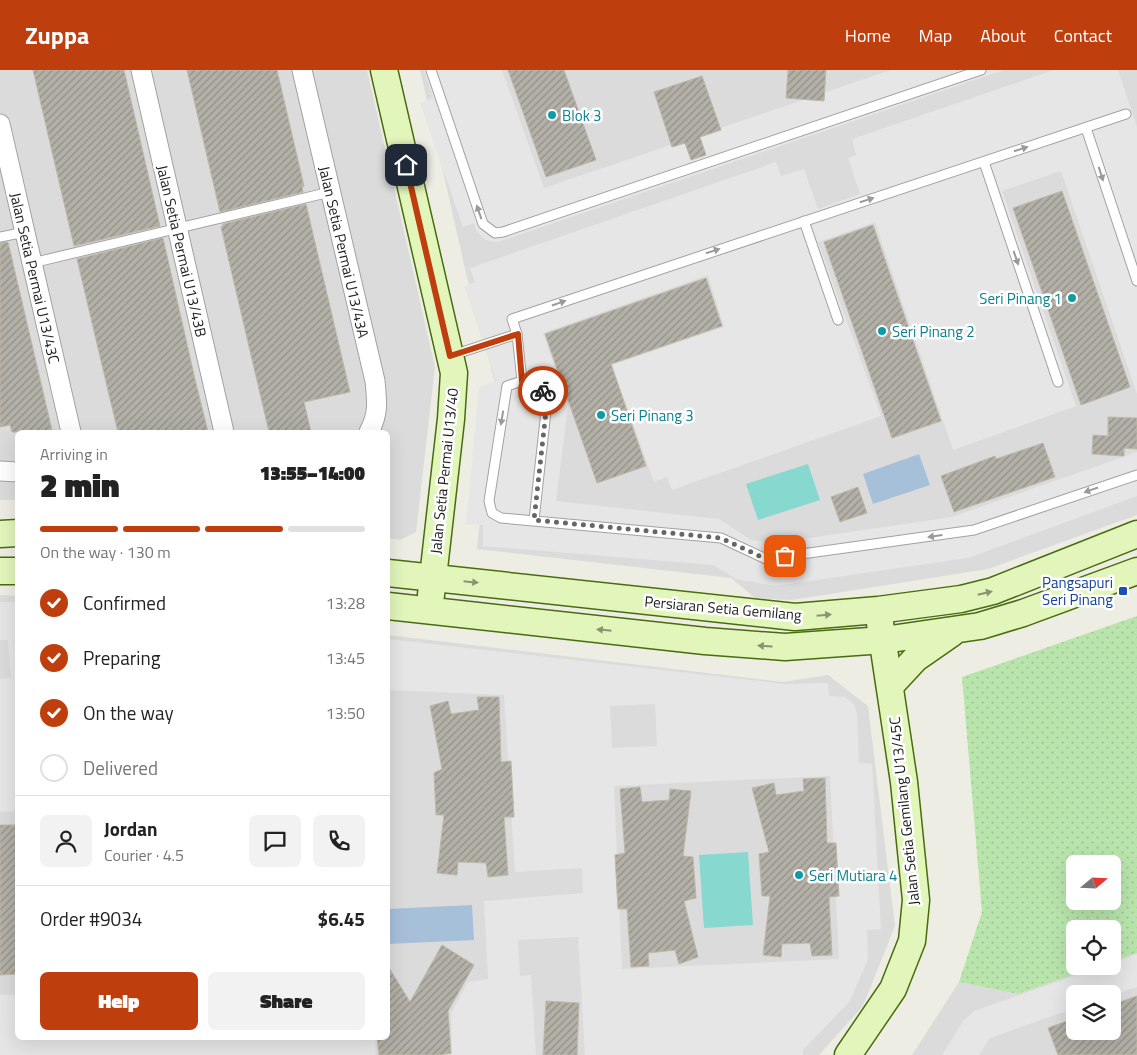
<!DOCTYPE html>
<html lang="en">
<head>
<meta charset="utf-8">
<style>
  :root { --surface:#fff; --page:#f2f2f2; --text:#222; --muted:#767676; --line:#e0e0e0; --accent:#be3e0d }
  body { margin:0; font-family:"Titillium Web",sans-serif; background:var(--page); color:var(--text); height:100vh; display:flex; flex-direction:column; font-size:19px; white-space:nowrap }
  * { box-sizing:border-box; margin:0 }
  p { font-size:16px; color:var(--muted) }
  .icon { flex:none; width:28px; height:28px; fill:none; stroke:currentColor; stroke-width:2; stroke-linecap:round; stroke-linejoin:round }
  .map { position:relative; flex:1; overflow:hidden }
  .drawer { position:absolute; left:15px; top:360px; width:375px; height:610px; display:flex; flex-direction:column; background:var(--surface); border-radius:8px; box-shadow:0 5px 20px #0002 }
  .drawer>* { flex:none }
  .needle { width:32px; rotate:71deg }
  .controls { position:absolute; left:1066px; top:785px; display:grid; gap:10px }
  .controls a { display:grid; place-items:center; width:55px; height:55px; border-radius:8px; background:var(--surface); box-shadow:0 5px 20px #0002; font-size:25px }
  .pin { position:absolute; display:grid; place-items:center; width:42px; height:42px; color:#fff; margin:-21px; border-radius:10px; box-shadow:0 2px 8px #0006 }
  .courier { position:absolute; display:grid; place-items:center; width:50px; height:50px; margin:-25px; border:4px solid #be3e0d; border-radius:50%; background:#fff; color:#222; box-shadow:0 1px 6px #0007 }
  .headline em { font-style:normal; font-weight:800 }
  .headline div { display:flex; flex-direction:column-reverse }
  .headline { display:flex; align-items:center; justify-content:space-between; height:85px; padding:0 25px }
  h1 { font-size:32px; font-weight:800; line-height:38px }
  .bar { display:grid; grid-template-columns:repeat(4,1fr); gap:8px 5px; align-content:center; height:60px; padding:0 25px }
  .bar i { height:6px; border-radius:4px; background:var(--line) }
  .bar .active { background:var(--accent) }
  .bar p { grid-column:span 4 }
  .line { display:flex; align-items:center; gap:12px; padding:0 25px; border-top:1px solid var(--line) }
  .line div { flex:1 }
  .round { display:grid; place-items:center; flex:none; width:52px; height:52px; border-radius:8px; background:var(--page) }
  ol { padding:0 25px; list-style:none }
  li { display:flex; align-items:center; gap:15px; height:55px }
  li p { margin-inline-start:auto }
  li .icon { padding:5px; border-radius:50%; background:var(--accent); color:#fff; stroke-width:4 }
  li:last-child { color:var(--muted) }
  li i { width:28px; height:28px; border:2px solid var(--line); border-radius:50% }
  .primary-button { display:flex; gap:10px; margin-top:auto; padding:10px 25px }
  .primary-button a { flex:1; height:58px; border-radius:8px; background:var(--accent); color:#fff; font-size:20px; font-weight:800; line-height:58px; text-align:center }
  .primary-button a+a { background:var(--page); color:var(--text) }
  header { display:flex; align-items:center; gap:30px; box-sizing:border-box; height:70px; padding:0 25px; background:var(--accent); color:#fff }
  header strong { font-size:24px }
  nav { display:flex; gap:28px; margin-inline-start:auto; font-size:18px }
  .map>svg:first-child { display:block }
</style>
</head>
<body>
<header>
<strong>Zuppa</strong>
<nav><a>Home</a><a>Map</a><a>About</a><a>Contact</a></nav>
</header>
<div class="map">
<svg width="1137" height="985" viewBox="0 0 1137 985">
  <defs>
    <pattern id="grass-dots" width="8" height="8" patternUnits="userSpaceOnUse" patternTransform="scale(1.25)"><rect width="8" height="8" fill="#b9e5ad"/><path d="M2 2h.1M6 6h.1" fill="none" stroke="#9fc494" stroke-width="1.8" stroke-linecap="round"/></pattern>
    <pattern id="building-hatch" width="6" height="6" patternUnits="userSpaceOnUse" patternTransform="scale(1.25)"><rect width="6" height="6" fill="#b3b0a7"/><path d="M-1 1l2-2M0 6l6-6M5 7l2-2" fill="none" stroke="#918f87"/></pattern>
  </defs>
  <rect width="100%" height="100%" fill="#eeede4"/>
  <g fill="#dcdbdb" fill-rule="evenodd">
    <polygon points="0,0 367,0 435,297 416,462 400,470 388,468 388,362 18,362 17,430 0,430"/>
    <polygon points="420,0 1137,0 1137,445 988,499 792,530 755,528 731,508 477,479 495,313 466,203"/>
    <polygon points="0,525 18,526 18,968 388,968 388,565 783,612 828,605 868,636 895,856 863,936 819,985 0,985"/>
    <path d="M1137,883V985H912L959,912L1018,924L1098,896H1112L1113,891ZM1075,924H1112V961H1075Z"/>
  </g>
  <path fill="url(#grass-dots)" fill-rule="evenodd" d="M1137,546V883L1113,891L1112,859H1075V896H1098L1018,924L959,912L982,842L962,607ZM1075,794H1112V831H1075Z"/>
  <g fill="#87d8cf">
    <polygon points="808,394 820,430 758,450 746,414"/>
    <polygon points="748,782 753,855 704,858 699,785"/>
  </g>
  <g fill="#e6e6e6" fill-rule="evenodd">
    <polygon points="424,0 502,0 544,118 891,0 1004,0 498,172 486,170 477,162 474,153 463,157 420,33 433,28"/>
    <polygon points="1054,0 1118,0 1137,57 1137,324 1061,101 1002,121 1076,336 953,380 875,152 818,172 881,346 672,420 667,407 654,412 612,295 724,257 708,205 543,263 568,336 556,431 719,449 751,470 775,473 952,447 1137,382 1137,426 968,488 775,516 736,509 713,495 483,476 483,455 466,455 479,317 496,311 464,216 475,212 470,198 776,92 781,106 804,99 818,139 860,124 848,88 856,85 852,69"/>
    <polygon points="0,532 17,532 17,741 0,742 0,609 11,608 8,570 0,570"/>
    <path d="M388,569L785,614L828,613L829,626L845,627L854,634L857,643L859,693L872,694L881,859L867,860L868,889L850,931L803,980V985H585L578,867L518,870L520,906L531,905L536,985H452L451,943L468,912L488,909L484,831L583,823L582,798L515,802L504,625L388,620ZM655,634L657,676L612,678L610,636ZM830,706L839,889L622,899L614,716Z"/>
    <polygon points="1137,884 1137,917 1113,925 1112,924 1075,924 1075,938 990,968 979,985 942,985 964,950 974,941 1102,896 1112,896 1113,893"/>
    <polygon points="0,925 17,925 18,968 375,968 376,985 0,985"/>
  </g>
  <g fill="#a7c0d9">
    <polygon points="919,384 930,415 873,434 863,404"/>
    <polygon points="472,835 474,870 388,874 388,839"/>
  </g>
  <g fill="url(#building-hatch)" stroke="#bfb8a8">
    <polygon points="33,0 124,0 160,156 74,176"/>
    <polygon points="187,0 277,0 304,116 302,117 303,122 220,142"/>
    <polygon points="508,0 564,0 596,90 546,107"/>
    <polygon points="788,0 826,0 824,31 786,28"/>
    <polygon points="702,6 721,60 700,67 706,85 691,90 685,73 672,77 654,22"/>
    <polygon points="1062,121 1130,317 1081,335 1013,138"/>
    <polygon points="306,134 350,322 304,332 311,362 269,362 221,157 223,156 223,154"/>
    <polygon points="873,155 941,351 892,368 824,172"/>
    <polygon points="163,168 195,309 208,362 118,362 110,329 77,189"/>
    <polygon points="8,172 52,360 40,362 12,362 10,355 0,357 0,173"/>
    <polygon points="706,208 722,256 611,294 646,396 597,413 545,264"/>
    <polygon points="1108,347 1137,348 1137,379 1124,378 1124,386 1092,384 1093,365 1108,366"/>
    <polygon points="1043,373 1055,407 954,442 941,406 995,386 996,389"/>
    <polygon points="858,417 867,443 840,452 831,427"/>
    <polygon points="477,627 499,627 501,692 511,691 514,747 504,747 508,805 488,807 486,793 458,792 457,805 437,803 444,745 436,745 434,703 442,699 430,636 448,631 451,644 479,640"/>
    <polygon points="825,708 827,773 836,773 839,826 829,827 832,885 812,886 810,873 782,874 781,887 763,885 770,826 762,826 759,784 769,782 752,718 774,713 776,725 804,721 803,709"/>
    <polygon points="640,717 642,732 669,730 670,719 691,721 683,786 693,787 696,828 684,831 698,887 679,894 675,880 648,883 649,896 631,897 627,839 618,839 615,785 625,783 620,719"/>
    <polygon points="0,755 18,755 18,904 0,905"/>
    <polygon points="442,875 474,895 448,941 451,983 441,985 379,985 377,968 388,968 388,896 410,932"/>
    <polygon points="1137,926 1137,985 1058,985 1048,958 1075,948 1075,961 1112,961 1112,935"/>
    <polygon points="546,931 579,933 577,985 543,985"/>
  </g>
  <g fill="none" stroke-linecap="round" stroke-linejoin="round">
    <defs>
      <g id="lane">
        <polyline points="431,0 483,154 495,163 503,162 981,0"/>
        <polyline points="1086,58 1137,211"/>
        <polyline points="984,92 1058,312"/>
        <polyline points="804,151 838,250"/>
        <polyline points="0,167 25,162"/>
        <polyline points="32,193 330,122"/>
        <polyline points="453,285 517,264"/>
        <polyline points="522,311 517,264 512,249 1126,44"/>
        <polyline points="534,450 547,332 541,317 522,311 507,316 489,431 492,443 501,448 721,468 766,489 974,460 1137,405"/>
      </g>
      <g id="street">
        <polyline points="141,0 224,362"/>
        <path d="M302,0L375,311C377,332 379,343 369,362"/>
        <polyline points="0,54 71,362"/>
        <polyline points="0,401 18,402"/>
      </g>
      <g id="secondary">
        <polyline points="384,0 454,303 451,349 431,525"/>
        <polyline points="0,464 18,463"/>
        <polyline points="0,501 18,501"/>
        <polyline points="388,503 795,547 878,540 961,529 993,521 1137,464"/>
        <polyline points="388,536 705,571 785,577 884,570 980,556 1023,543 1137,501"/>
        <polyline points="890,616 916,588 952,563"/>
        <polyline points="848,985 893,919 912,871 916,830 904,712 880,553"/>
      </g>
    </defs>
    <use href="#lane" stroke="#a2a2a2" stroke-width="11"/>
    <use href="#street" stroke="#a2a2a2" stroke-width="21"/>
    <use href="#secondary" stroke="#486d0c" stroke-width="29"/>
    <use href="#lane" stroke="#fff" stroke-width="9"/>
    <use href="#street" stroke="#fff" stroke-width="19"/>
    <use href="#secondary" stroke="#e2f5bb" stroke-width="26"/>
  </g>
  <defs><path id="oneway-solid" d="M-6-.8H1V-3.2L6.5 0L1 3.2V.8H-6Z" transform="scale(1.25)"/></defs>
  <g fill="#9a9a9a">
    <use href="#oneway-solid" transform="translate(1021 79) rotate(-18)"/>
    <use href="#oneway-solid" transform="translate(1101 104) rotate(72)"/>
    <use href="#oneway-solid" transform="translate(867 130) rotate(-18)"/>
    <use href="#oneway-solid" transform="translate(479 142) rotate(-109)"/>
    <use href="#oneway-solid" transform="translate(713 181) rotate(-18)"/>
    <use href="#oneway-solid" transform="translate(1016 188) rotate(71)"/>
    <use href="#oneway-solid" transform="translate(559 233) rotate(-19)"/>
    <use href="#oneway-solid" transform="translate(502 348) rotate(99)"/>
    <use href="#oneway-solid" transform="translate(1091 420) rotate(161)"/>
    <use href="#oneway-solid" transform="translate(935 466) rotate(172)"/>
  </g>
  <g fill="#8a9474">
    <use href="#oneway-solid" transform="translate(471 512) rotate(6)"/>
    <use href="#oneway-solid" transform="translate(985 523) rotate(-13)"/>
    <use href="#oneway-solid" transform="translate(824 545) rotate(-5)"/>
    <use href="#oneway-solid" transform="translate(604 560) rotate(-174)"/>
    <use href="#oneway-solid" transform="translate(765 576) rotate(-176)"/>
  </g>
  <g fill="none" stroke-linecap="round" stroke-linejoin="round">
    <polyline stroke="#676663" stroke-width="5" stroke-dasharray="0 9" points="543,321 547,332 534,450 721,468 766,489 785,486"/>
    <polyline stroke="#be3e0d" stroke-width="6" points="406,95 450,286 518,264 522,311 541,317 543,321"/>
  </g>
  <g fill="#0f9aa8" stroke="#fff" stroke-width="2">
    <circle cx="552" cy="45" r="5"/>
    <circle cx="1072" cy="228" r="5"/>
    <circle cx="882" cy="261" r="5"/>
    <circle cx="601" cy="345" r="5"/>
    <circle cx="799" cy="805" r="5"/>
  </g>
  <rect fill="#1a4fb4" stroke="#fff" stroke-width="2" x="1118" y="516" width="10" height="10" rx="2.5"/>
  <g text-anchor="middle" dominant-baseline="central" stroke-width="5" stroke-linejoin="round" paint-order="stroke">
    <g font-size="15" fill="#0d838f" stroke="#fff" text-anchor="start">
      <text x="562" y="45">Blok 3</text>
      <text x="1062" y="228" text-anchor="end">Seri Pinang 1</text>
      <text x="892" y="261">Seri Pinang 2</text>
      <text x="611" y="345">Seri Pinang 3</text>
      <text x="809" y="805">Seri Mutiara 4</text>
    </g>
    <g font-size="15" fill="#1e1e1e" stroke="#fff">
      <text transform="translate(182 181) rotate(77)">Jalan Setia Permai U13/43B</text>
      <text transform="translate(344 182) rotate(77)">Jalan Setia Permai U13/43A</text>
      <text transform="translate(35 208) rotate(77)">Jalan Setia Permai U13/43C</text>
      <text transform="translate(444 401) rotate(-84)">Jalan Setia Permai U13/40</text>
      <text transform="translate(723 538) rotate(5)">Persiaran Setia Gemilang</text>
      <text transform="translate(904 741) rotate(-96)">Jalan Setia Gemilang U13/45C</text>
    </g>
    <g font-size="15" fill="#164399" stroke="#fff" text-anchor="end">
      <text x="1113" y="512">Pangsapuri<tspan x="1113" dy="17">Seri Pinang</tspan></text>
    </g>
  </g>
</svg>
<div class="controls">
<a><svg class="needle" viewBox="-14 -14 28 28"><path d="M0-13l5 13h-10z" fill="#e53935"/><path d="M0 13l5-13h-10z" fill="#767676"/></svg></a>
<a><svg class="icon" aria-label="locate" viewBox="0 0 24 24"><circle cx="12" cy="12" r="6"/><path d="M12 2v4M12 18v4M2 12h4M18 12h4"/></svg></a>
<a><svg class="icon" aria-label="layers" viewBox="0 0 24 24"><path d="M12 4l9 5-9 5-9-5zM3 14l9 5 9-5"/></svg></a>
</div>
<div class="pin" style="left:785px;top:486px;background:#ea580c"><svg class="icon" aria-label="bag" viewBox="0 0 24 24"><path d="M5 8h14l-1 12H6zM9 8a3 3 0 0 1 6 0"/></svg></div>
<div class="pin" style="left:406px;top:95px;background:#1f2937"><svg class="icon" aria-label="home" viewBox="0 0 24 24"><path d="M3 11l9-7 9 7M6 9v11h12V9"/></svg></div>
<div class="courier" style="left:543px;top:321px"><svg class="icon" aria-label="bike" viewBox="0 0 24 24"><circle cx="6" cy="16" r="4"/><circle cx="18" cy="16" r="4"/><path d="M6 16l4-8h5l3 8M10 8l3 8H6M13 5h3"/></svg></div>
<section class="drawer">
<div class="headline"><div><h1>2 min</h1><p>Arriving in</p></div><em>13:55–14:00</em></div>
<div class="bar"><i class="active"></i><i class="active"></i><i class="active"></i><i></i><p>On the way · 130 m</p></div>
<ol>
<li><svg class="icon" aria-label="check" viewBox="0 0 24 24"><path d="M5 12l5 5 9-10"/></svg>Confirmed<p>13:28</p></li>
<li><svg class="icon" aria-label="check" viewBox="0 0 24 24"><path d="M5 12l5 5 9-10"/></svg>Preparing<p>13:45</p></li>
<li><svg class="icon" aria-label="check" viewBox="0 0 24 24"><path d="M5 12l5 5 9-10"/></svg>On the way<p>13:50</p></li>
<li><i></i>Delivered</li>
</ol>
<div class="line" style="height:90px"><a class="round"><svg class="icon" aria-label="person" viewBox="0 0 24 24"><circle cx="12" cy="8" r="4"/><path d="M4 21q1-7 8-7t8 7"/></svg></a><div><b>Jordan</b><p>Courier · 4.5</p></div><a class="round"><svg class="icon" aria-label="chat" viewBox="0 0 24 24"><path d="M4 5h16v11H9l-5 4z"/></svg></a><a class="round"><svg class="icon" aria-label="phone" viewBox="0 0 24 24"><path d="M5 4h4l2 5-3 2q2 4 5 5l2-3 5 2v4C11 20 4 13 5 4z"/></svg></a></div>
<div class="line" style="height:65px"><div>Order #9034</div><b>$6.45</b></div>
<div class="primary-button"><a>Help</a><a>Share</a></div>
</section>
</div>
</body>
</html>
